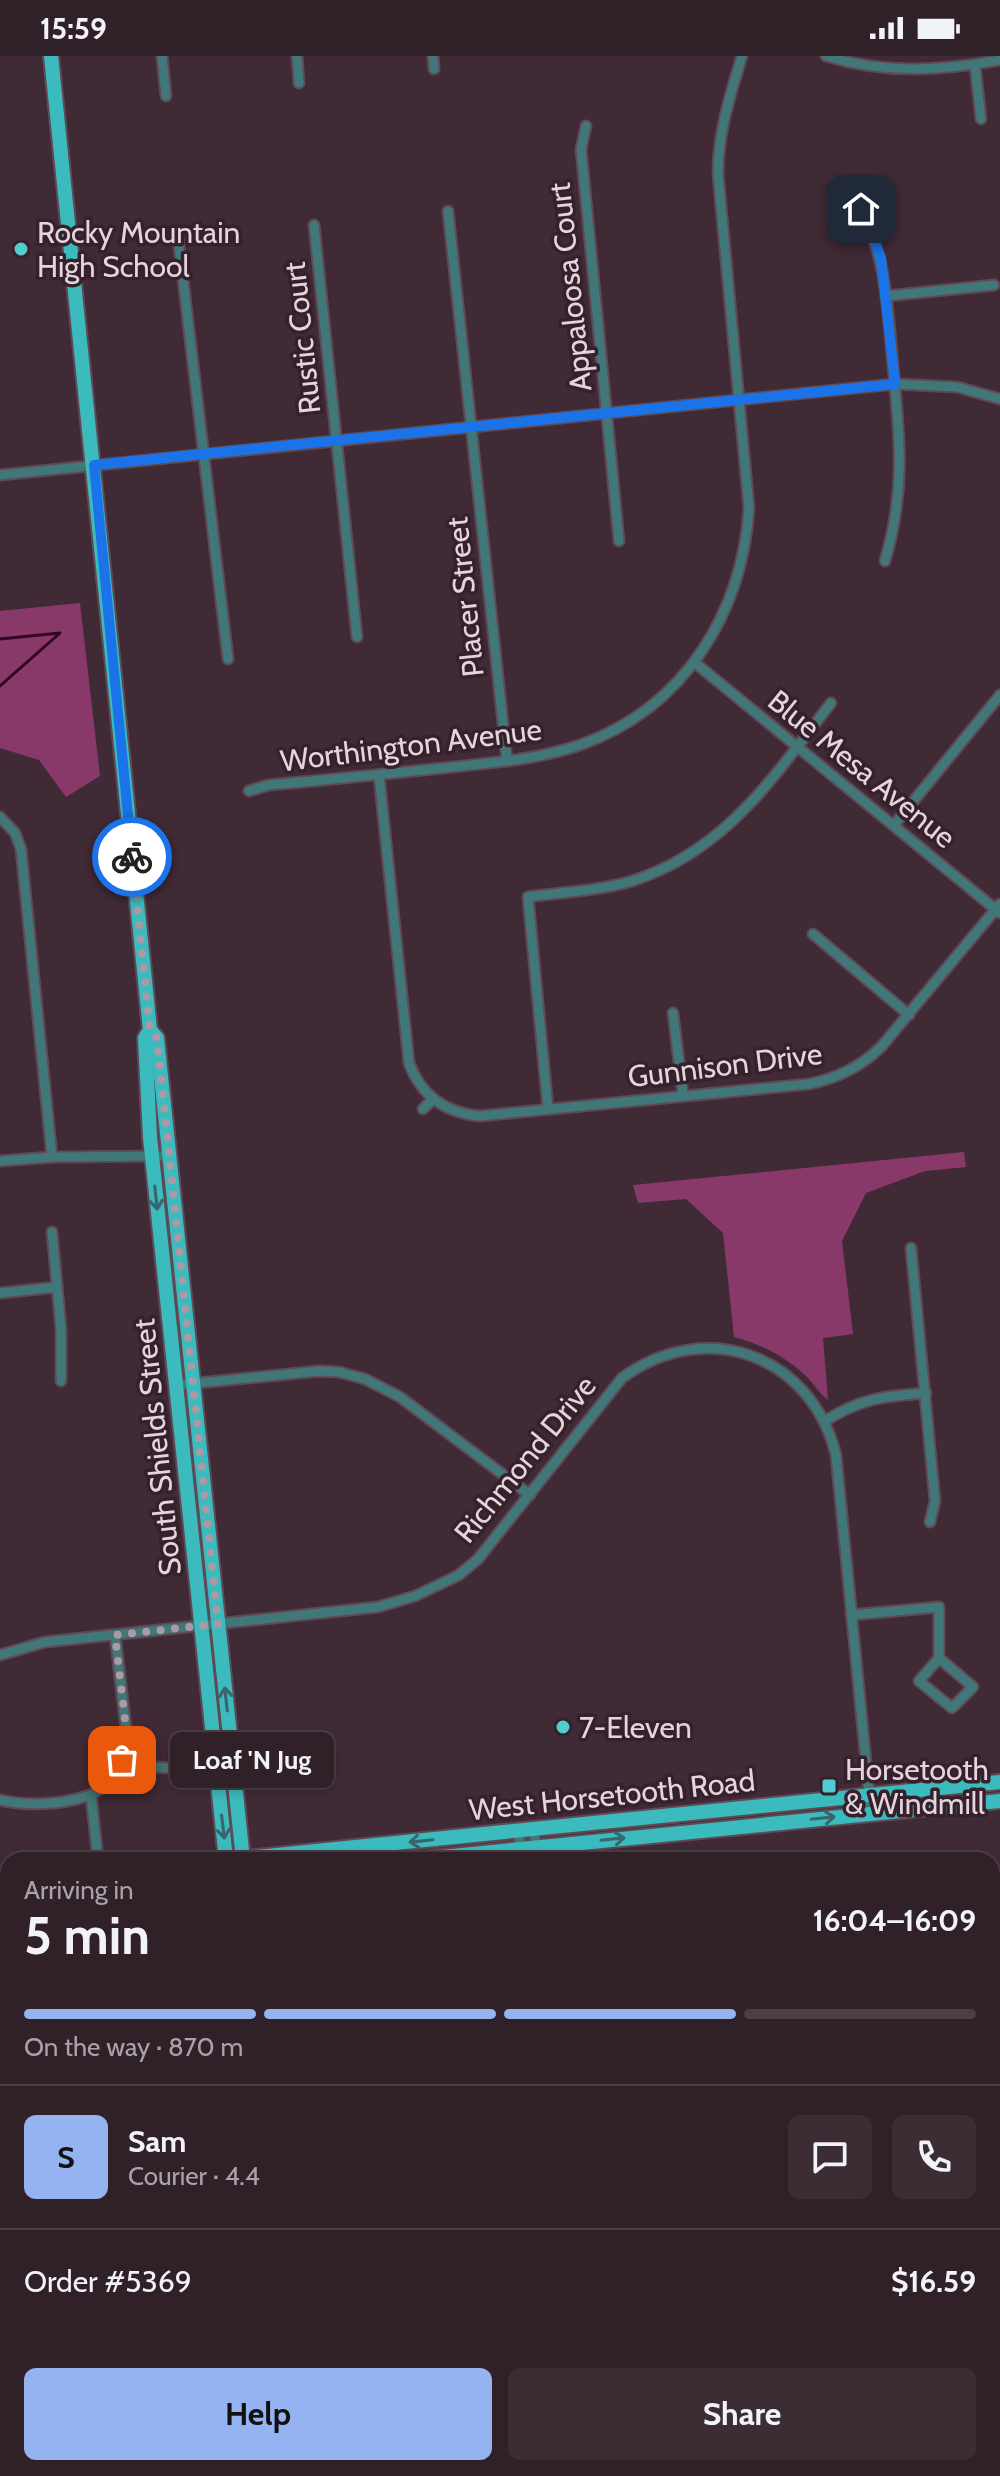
<!DOCTYPE html>
<html lang="en">
<head>
<meta charset="utf-8">
<style>
  :root { --surface:#302028; --page:#3c2d34; --text:#f1f3f6; --muted:#a8a3a8; --line:#4b3e45; --accent:#95b2f1 }
  body { margin:0; font-family:Cabin,sans-serif; background:var(--page); color:var(--text); height:100vh; display:flex; flex-direction:column; font-size:30px; white-space:nowrap }
  * { box-sizing:border-box; margin:0 }
  p { font-size:26px; color:var(--muted) }
  .icon { flex:none; width:44px; height:44px; fill:none; stroke:currentColor; stroke-width:2; stroke-linecap:round; stroke-linejoin:round }
  .map { position:relative; flex:1; overflow:hidden }
  .side { position:absolute; left:0px; top:1796px; width:1000px; height:624px; display:flex; flex-direction:column; background:var(--surface); border-radius:24px 24px 0 0; box-shadow:0 4px 12px #0003,0 0 0 2px var(--line) }
  .side>* { flex:none }
  .pin { position:absolute; display:grid; place-items:center; width:68px; height:68px; color:#fff; margin:-34px; border-radius:16px; box-shadow:0 4px 12px #0006 }
  .courier { position:absolute; display:grid; place-items:center; width:80px; height:80px; margin:-40px; border:6px solid #1a73e8; border-radius:50%; background:#fff; color:#222; box-shadow:0 2px 10px #0007 }
  .bubble { position:absolute; height:56px; border-radius:12px; background:var(--surface); box-shadow:0 4px 12px #0003,0 0 0 2px var(--line); font-size:26px; font-weight:700; line-height:56px; text-align:center }
  .head em { font-style:normal; font-weight:700 }
  .head div { display:flex; flex-direction:column-reverse }
  .head { display:flex; align-items:center; justify-content:space-between; height:136px; padding:0 24px }
  h1 { font-size:52px; font-weight:700; line-height:60px }
  .bar { display:grid; grid-template-columns:repeat(4,1fr); gap:12px 8px; align-content:center; height:96px; padding:0 24px }
  .bar i { height:10px; border-radius:6px; background:var(--line) }
  .bar .current { background:var(--accent) }
  .bar p { grid-column:span 4 }
  .line { display:flex; align-items:center; gap:20px; padding:0 24px; border-top:2px solid var(--line) }
  .line div { flex:1 }
  .round { display:grid; place-items:center; flex:none; width:84px; height:84px; border-radius:12px; background:var(--page) }
  .button { display:flex; gap:16px; margin-top:auto; padding:16px 24px }
  .button a { flex:1; height:92px; border-radius:12px; background:var(--accent); color:#111; font-size:32px; font-weight:700; line-height:92px; text-align:center }
  .button a+a { background:var(--page); color:var(--text) }
  .status { display:flex; justify-content:space-between; align-items:center; height:56px; padding:0 40px; background:var(--surface); direction:ltr }
  .status svg { height:22px; fill:currentColor }
  .map>svg:first-child { display:block }
</style>
</head>
<body>
<div class="status"><b>15:59</b><svg viewBox="0 0 49 12"><path d="M0 12V9h3v3zM5 12V6h3v6zM10 12V3h3v9zM15 12V0h3v12zM26 1h20v11H26zM47 4h2v5h-2z"/></svg></div>
<div class="map">
<svg width="1000" height="2420" viewBox="0 0 1000 2420">
  <rect width="100%" height="100%" fill="#402a36"/>
  <g fill="#893969">
    <polygon points="80,547 100,720 66,741 39,704 0,692 0,555"/>
    <path d="M964,1096L966,1111L925,1115L866,1137L842,1185L853,1278L823,1282L828,1344C819,1337 814,1328 806,1320C786,1301 761,1288 734,1281L723,1177L686,1143L638,1147L633,1129Z"/>
    <polygon points="643,2412 770,2412 770,2415 768,2418 644,2420"/>
  </g>
  <g fill="none" stroke-linecap="round" stroke-linejoin="round">
    <polyline stroke="#310621" stroke-width="3" points="0,583 60,577 0,630"/>
    <defs>
      <g id="street">
        <polyline points="162,0 166,40"/>
        <polyline points="297,0 299,27"/>
        <polyline points="433,0 434,13"/>
        <path d="M826,0C884,18 941,15 1000,4"/>
        <polyline points="975,9 981,63"/>
        <polyline points="586,70 581,93 619,485"/>
        <path d="M853,141C885,190 887,243 892,299C899,375 907,430 885,505"/>
        <polyline points="448,155 507,705"/>
        <polyline points="314,169 357,581"/>
        <polyline points="178,181 228,603"/>
        <polyline points="886,240 994,229"/>
        <polyline points="0,419 895,328 957,331 1000,343"/>
        <polyline points="694,606 1000,857"/>
        <path d="M379,719L409,1007C421,1039 445,1057 480,1060L809,1028C838,1022 860,1011 881,991L1000,848"/>
        <path d="M249,735L268,729C326,724 385,718 443,712C489,707 536,704 580,689C684,652 742,558 749,452L718,118C718,76 730,40 742,0"/>
        <polyline points="0,761 15,777 21,793 52,1101"/>
        <polyline points="894,769 1000,639"/>
        <polyline points="813,878 909,959"/>
        <polyline points="673,957 683,1038"/>
        <polyline points="423,1053 433,1043"/>
        <path d="M548,1053L528,841C562,836 599,835 632,825C726,795 774,720 831,647"/>
        <polyline points="0,1105 52,1101 169,1100"/>
        <polyline points="52,1176 61,1273 61,1325"/>
        <polyline points="911,1192 935,1445 930,1466"/>
        <polyline points="0,1237 57,1231"/>
        <polyline points="177,1329 319,1315 339,1316 365,1323 400,1341 530,1439"/>
        <path d="M825,1365C861,1342 885,1340 926,1337"/>
        <polyline points="851,1559 939,1551 939,1602 919,1625 952,1652 973,1631 939,1602"/>
        <path d="M0,1599L45,1586L378,1551L415,1540L459,1519L478,1503L622,1322C705,1261 811,1298 836,1399L871,1757"/>
        <path d="M122,1704C158,1715 180,1713 216,1708"/>
        <polyline points="91,1739 98,1804"/>
        <path d="M0,1744C26,1750 61,1749 87,1740C110,1733 126,1703 127,1681L115,1579"/>
        <polyline points="534,1773 537,1804"/>
        <polyline points="519,1775 521,1804"/>
        <polyline points="992,1904 1000,1903"/>
        <polyline points="992,2187 1000,2188"/>
        <polyline points="786,2412 788,2420"/>
        <polyline points="899,2412 899,2420"/>
      </g>
      <g id="secondary">
        <polyline points="0,1833 8,1832"/>
        <polyline points="291,2412 292,2420"/>
        <polyline points="310,2412 311,2420"/>
      </g>
      <g id="primary">
        <path d="M51,0C85,324 116,649 150,974L145,982L150,1081L226,1804"/>
        <polyline points="150,974 157,982 243,1804"/>
        <polyline points="236,1803 1000,1726"/>
        <polyline points="412,1804 1000,1745"/>
      </g>
    </defs>
    <use href="#street" stroke="#5e4954" stroke-width="13"/>
    <use href="#secondary" stroke="#5e4954" stroke-width="18"/>
    <use href="#primary" stroke="#5e4954" stroke-width="18"/>
    <use href="#street" stroke="#417778" stroke-width="9"/>
    <use href="#secondary" stroke="#419d9f" stroke-width="14"/>
    <use href="#primary" stroke="#3bbbbe" stroke-width="14"/>
  </g>
  <defs><path id="oneway-shaft" d="M-6 0H5M1.5-3L5.5 0L1.5 3" fill="none" stroke-width="1.6" stroke-linecap="round" stroke-linejoin="round" transform="scale(2)"/></defs>
  <g stroke="#38666e">
    <use href="#oneway-shaft" transform="translate(156 1142) rotate(84)"/>
    <use href="#oneway-shaft" transform="translate(226 1643) rotate(-96)"/>
    <use href="#oneway-shaft" transform="translate(823 1762) rotate(-6)"/>
    <use href="#oneway-shaft" transform="translate(223 1771) rotate(83)"/>
    <use href="#oneway-shaft" transform="translate(613 1783) rotate(-6)"/>
    <use href="#oneway-shaft" transform="translate(421 1785) rotate(174)"/>
  </g>
  <g fill="none" stroke-linecap="round" stroke-linejoin="round">
    <polyline stroke="#ab99a3" stroke-width="8" stroke-dasharray="0 14.4" points="122,1704 126,1698 127,1681 115,1579 218,1568 157,982 150,974 132,801"/>
    <polyline stroke="#1a73e8" stroke-width="10" points="132,801 94,409 895,328 881,202 861,153"/>
  </g>
  <g fill="#52cdcf" stroke="#36202c" stroke-width="3">
    <circle cx="21" cy="193" r="8"/>
    <circle cx="563" cy="1671" r="8"/>
    <rect x="821" y="1722" width="16" height="16" rx="4"/>
  </g>
  <g text-anchor="middle" dominant-baseline="central" stroke-width="7" stroke-linejoin="round" paint-order="stroke">
    <g font-size="30" fill="#e4d5dd" stroke="#36202c" text-anchor="start">
      <text x="37" y="176">Rocky Mountain<tspan x="37" dy="34">High School</tspan></text>
      <text x="579" y="1671">7-Eleven</text>
      <text x="845" y="1713">Horsetooth<tspan x="845" dy="34">&amp; Windmill</tspan></text>
    </g>
    <g font-size="30" fill="#e4d5dd" stroke="#36202c">
      <text transform="translate(570 231) rotate(-96)">Appaloosa Court</text>
      <text transform="translate(302 282) rotate(-96)">Rustic Court</text>
      <text transform="translate(465 541) rotate(-96)">Placer Street</text>
      <text transform="translate(411 689) rotate(-7)">Worthington Avenue</text>
      <text transform="translate(862 713) rotate(39)">Blue Mesa Avenue</text>
      <text transform="translate(725 1009) rotate(-7)">Gunnison Drive</text>
      <text transform="translate(157 1391) rotate(-96)">South Shields Street</text>
      <text transform="translate(525 1403) rotate(-51)">Richmond Drive</text>
      <text transform="translate(612 1739) rotate(-6)">West Horsetooth Road</text>
    </g>
  </g>
</svg>
<div class="pin" style="left:122px;top:1704px;background:#ea580c"><svg class="icon" aria-label="bag" viewBox="0 0 24 24"><path d="M5 8h14l-1 12H6zM9 8a3 3 0 0 1 6 0"/></svg></div>
<div class="pin" style="left:861px;top:153px;background:#1f2937"><svg class="icon" aria-label="home" viewBox="0 0 24 24"><path d="M3 11l9-7 9 7M6 9v11h12V9"/></svg></div>
<div class="courier" style="left:132px;top:801px"><svg class="icon" aria-label="bike" viewBox="0 0 24 24"><circle cx="6" cy="16" r="4"/><circle cx="18" cy="16" r="4"/><path d="M6 16l4-8h5l3 8M10 8l3 8H6M13 5h3"/></svg></div>
<div class="bubble" style="left:170px;top:1676px;width:164px">Loaf 'N Jug</div>
<section class="side">
<div class="head"><div><h1>5 min</h1><p>Arriving in</p></div><em>16:04–16:09</em></div>
<div class="bar"><i class="current"></i><i class="current"></i><i class="current"></i><i></i><p>On the way · 870 m</p></div>
<div class="line" style="height:144px"><b class="round" style="background:var(--accent);color:#111">S</b><div><b>Sam</b><p>Courier · 4.4</p></div><a class="round"><svg class="icon" aria-label="chat" viewBox="0 0 24 24"><path d="M4 5h16v11H9l-5 4z"/></svg></a><a class="round"><svg class="icon" aria-label="phone" viewBox="0 0 24 24"><path d="M5 4h4l2 5-3 2q2 4 5 5l2-3 5 2v4C11 20 4 13 5 4z"/></svg></a></div>
<div class="line" style="height:104px"><div>Order #5369</div><b>$16.59</b></div>
<div class="button"><a>Help</a><a>Share</a></div>
</section>
</div>
</body>
</html>
